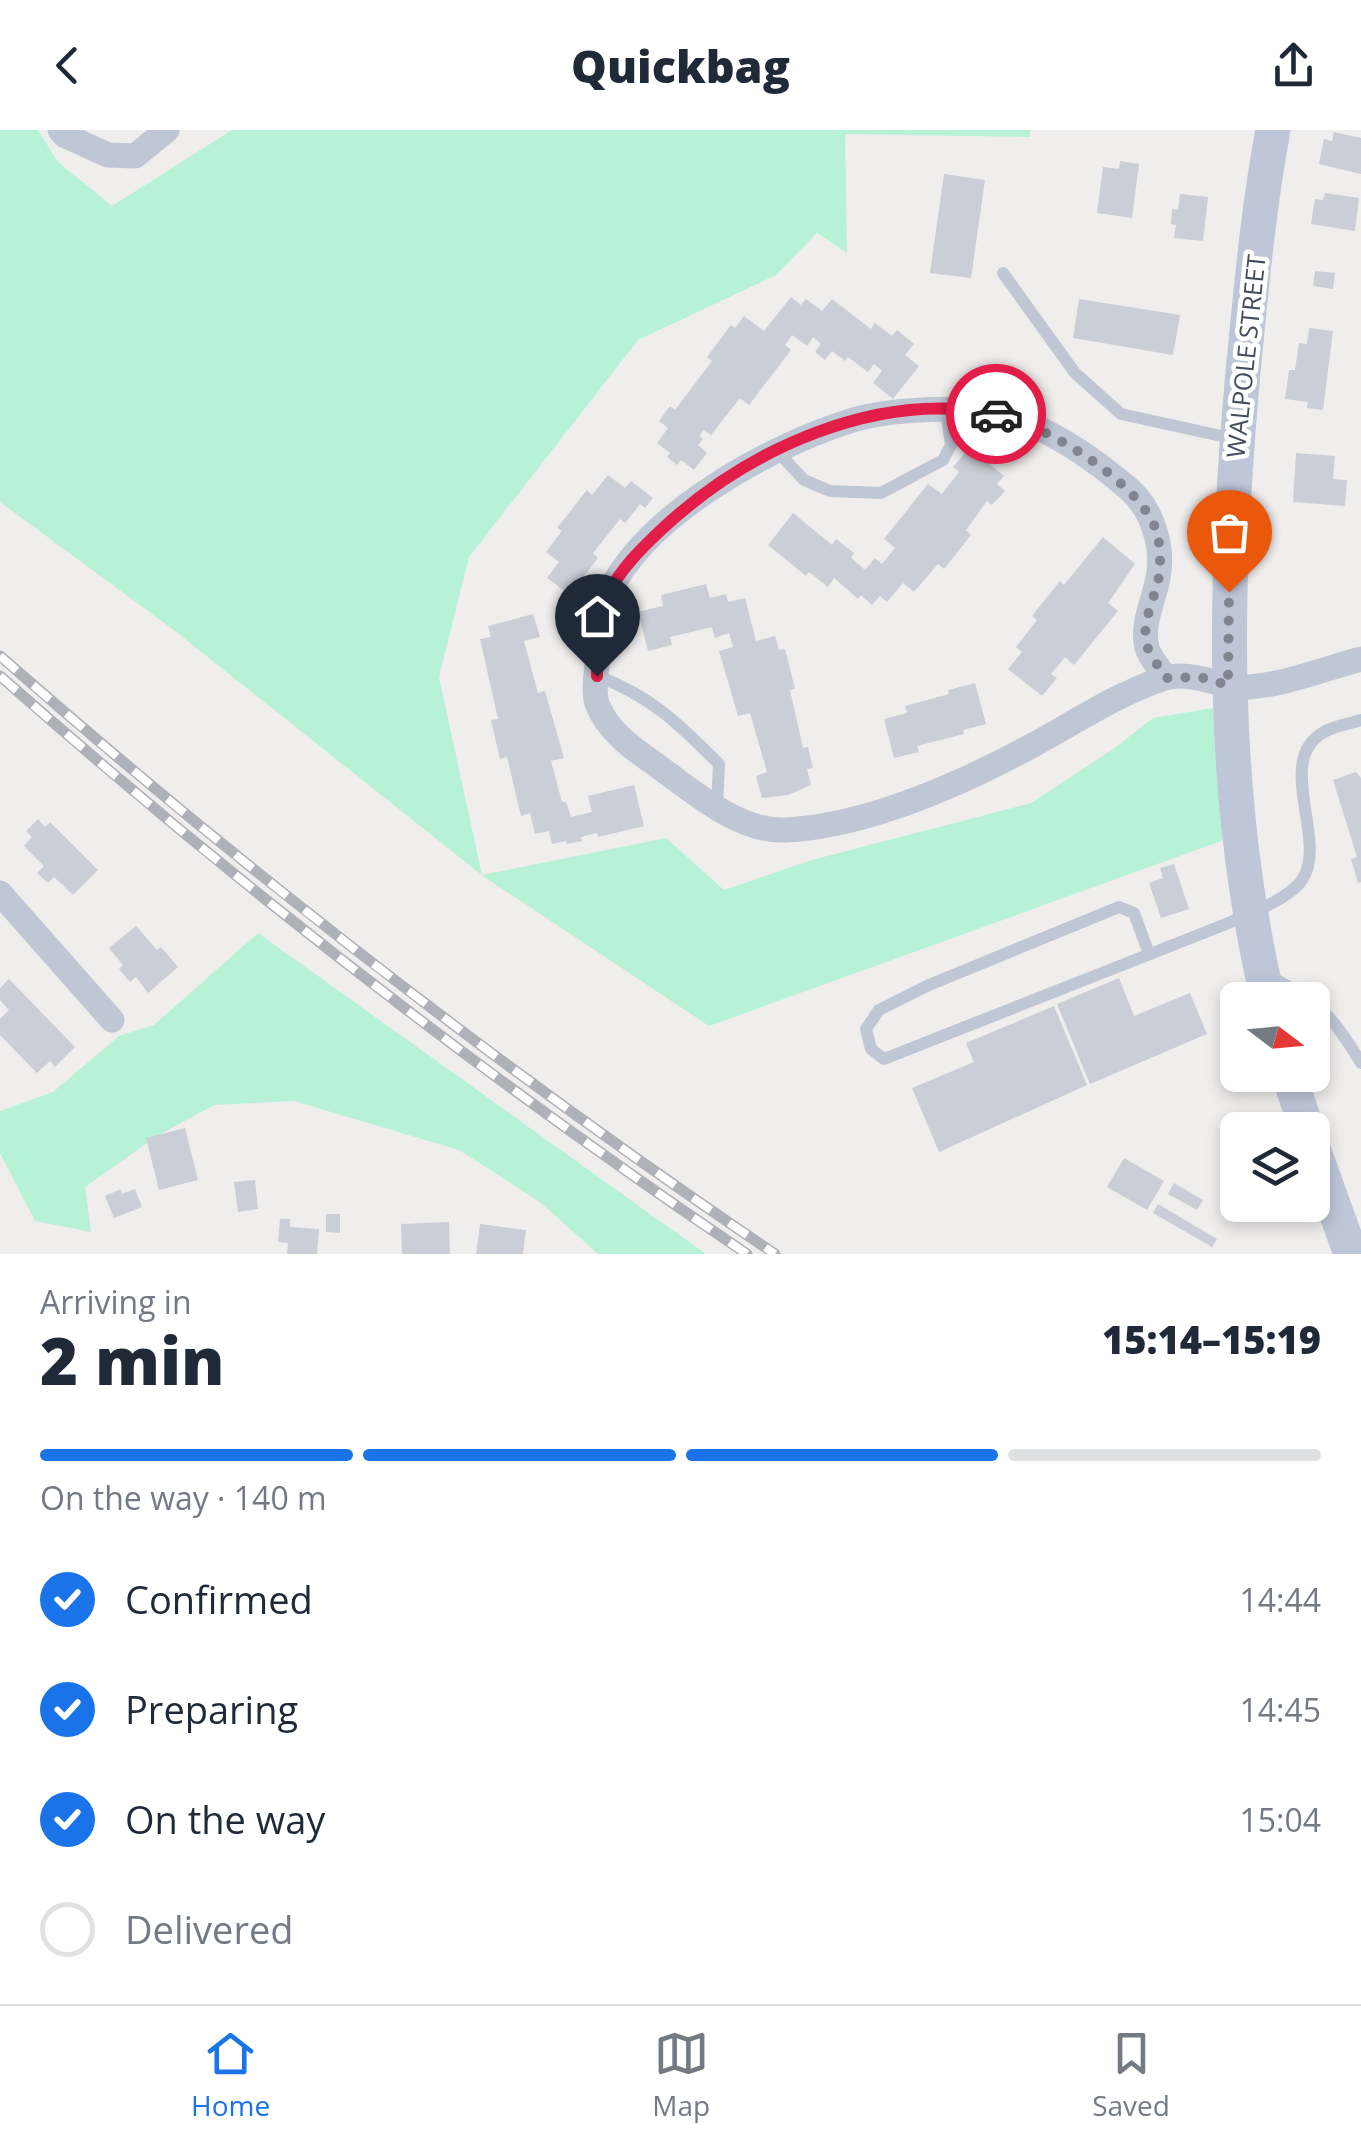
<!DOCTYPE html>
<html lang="en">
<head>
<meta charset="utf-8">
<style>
  :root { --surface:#fff; --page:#f2f2f3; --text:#1f2937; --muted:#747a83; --line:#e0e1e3; --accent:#1a73e8 }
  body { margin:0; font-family:"Open Sans",sans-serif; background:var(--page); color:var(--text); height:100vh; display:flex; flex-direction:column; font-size:38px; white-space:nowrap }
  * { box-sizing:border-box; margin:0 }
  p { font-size:32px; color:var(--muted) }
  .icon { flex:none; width:55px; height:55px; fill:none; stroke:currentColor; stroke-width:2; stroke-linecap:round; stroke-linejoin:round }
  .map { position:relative; height:1124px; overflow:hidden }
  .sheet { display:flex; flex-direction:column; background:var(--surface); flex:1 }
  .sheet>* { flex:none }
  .needle { width:65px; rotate:106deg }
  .fabs { position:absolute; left:1220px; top:852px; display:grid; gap:20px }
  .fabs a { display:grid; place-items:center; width:110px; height:110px; border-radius:15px; background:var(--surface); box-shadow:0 5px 15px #0003; font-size:50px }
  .pin { position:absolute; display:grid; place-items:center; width:85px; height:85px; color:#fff; margin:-102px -42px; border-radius:50% 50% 50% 0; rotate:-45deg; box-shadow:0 0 10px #0007 }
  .pin .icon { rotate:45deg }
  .courier { position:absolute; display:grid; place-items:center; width:100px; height:100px; margin:-50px; border:8px solid #e11d48; border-radius:50%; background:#fff; color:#222; box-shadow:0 2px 12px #0007 }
  .headline em { font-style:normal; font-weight:800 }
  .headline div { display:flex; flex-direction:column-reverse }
  .headline { display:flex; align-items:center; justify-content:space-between; height:170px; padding:0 40px }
  h1 { font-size:65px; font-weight:800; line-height:75px }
  .bar { display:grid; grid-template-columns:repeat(4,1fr); gap:15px 10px; align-content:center; height:120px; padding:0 40px }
  .bar i { height:12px; border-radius:8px; background:var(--line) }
  .bar .on { background:var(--accent) }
  .bar p { grid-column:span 4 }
  ol { padding:0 40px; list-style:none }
  li { display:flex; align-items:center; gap:30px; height:110px }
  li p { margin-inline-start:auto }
  li .icon { padding:10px; border-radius:50%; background:var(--accent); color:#fff; stroke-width:4 }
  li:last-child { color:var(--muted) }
  li i { width:55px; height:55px; border:5px solid var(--line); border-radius:50% }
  header { display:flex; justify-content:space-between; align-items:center; height:130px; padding:0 40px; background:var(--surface); font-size:45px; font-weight:800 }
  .menu { display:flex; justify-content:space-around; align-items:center; height:140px; border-top:2px solid var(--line); background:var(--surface); font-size:28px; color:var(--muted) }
  .menu a { display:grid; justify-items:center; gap:5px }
  .menu .on { color:var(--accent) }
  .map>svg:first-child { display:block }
</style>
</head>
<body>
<header><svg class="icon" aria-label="back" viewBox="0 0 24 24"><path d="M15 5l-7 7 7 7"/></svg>Quickbag<svg class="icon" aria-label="share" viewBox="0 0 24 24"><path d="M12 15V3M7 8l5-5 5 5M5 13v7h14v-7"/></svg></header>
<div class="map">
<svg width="1361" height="1124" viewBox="0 0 1361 1124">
  <rect width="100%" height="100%" fill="#f0eded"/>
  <g fill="#b7f2d7">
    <polygon points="0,0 38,0 58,32 112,76 232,0 1030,0 1030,7 845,4 847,123 817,103 776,145 638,210 469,427 439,547 482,745 666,708 724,760 812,730 1031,673 1112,620 1153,588 1213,578 1224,710 709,896 483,746 175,501 0,372"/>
    <polygon points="258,803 706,1124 598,1124 540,1072 459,1020 294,971 214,975 157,1006 85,1057 91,1102 35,1091 0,1023 0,981 53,962 119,906 154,895"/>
  </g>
  <g fill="#cbced6">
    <polygon points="1334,2 1361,8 1361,44 1319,34 1324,9 1332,11"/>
    <polygon points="1120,31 1139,34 1132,88 1097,83 1103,37 1119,39"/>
    <polygon points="944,44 985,50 971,148 930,143"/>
    <polygon points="1325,63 1359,68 1355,101 1311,94 1315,69 1323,70"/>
    <polygon points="1180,64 1208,67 1203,111 1174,108 1176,95 1171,94 1172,79 1178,80"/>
    <polygon points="1315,141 1335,143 1333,159 1313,156"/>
    <polygon points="791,167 801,175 806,169 822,181 832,169 871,199 875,193 892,206 897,200 914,214 905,225 919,236 893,269 873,253 882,241 874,234 868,242 848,227 845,231 832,221 825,230 815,222 821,214 813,207 807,216 792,205 785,215 791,220 749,275 740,268 711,305 704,300 699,306 703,309 698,315 707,323 694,340 681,330 677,335 667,327 670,323 657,313 668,298 659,291 670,276 675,280 712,231 707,227 731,195 735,198 744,186 764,201"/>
    <polygon points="1079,169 1180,185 1173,225 1073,208"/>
    <polygon points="1309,198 1333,201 1323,280 1307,278 1308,272 1285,269 1289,240 1295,240 1299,213 1307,214"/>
    <polygon points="970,317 1004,346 997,354 1005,361 992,375 987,371 966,400 971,405 944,439 938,434 914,462 903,453 887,472 880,466 872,475 861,465 858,469 834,448 828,457 809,442 806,446 768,415 793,383 832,415 836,409 854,423 851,428 865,440 875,428 882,434 895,418 884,409 928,354 942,364 959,342 953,337"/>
    <polygon points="1296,323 1335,326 1333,349 1347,350 1345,376 1293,372"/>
    <polygon points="608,345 625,358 631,351 653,368 645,378 640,374 625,393 620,389 593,423 598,428 581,450 585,453 574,468 547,448 559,432 546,422 562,401 557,398 587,360 592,365"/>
    <polygon points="1103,407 1135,434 1108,473 1118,481 1074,535 1065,527 1051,544 1057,548 1042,566 1008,539 1022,522 1016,517 1037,490 1032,486 1060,451 1064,455"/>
    <polygon points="706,454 710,468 726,464 728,472 745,468 756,511 775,506 779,520 785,519 795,559 790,560 803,618 808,617 813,638 807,639 811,655 788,665 762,668 756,646 767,642 750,583 738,586 719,521 733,517 729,503 715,508 712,497 670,507 672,515 648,521 638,482 663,476 661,465"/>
    <polygon points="533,484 540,507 524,511 538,563 545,561 564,628 551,631 562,672 566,672 571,687 592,682 588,666 634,655 644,696 598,707 597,703 581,707 582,711 567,714 566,711 552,714 549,701 535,704 530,683 521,686 507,627 500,629 491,590 498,589 480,509 491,507 488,496"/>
    <polygon points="975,553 986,594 963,600 964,604 917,616 919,622 894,628 884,589 907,583 905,576 949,564 948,560"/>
    <polygon points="1356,642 1361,648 1361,752 1358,753 1351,729 1357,727 1333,650"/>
    <polygon points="38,689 45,697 50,692 98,740 73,765 54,747 48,753 37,743 44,736 24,716 32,707 26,701"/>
    <polygon points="1174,734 1189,779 1161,788 1149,753 1163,748 1160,738"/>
    <polygon points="136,796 157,820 161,817 178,837 148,863 136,847 130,852 119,839 123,835 109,818"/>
    <polygon points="1119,848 1134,886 1190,863 1207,904 1090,954 1057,874"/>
    <polygon points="9,849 75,917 55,937 50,931 37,943 0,905 0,889 9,880 0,870 0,858"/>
    <polygon points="1054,876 1087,955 939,1022 912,958 974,932 966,913"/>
    <polygon points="185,998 198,1050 159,1060 146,1008"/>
    <polygon points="1124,1028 1164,1051 1147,1080 1107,1057"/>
    <polygon points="255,1050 258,1079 238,1082 234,1052"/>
    <polygon points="1174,1053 1203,1070 1197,1080 1168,1064"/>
    <polygon points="121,1059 122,1064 135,1059 142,1077 114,1088 105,1066"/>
    <polygon points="1158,1074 1217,1109 1212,1117 1153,1083"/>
    <polygon points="326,1084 340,1084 340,1103 326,1102"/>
    <polygon points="280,1089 290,1089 290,1097 319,1099 317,1124 287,1124 288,1113 278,1112"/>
    <polygon points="449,1092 450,1124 402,1124 401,1094"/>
    <polygon points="480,1094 526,1100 523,1124 476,1124"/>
  </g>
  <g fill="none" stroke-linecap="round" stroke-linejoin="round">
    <g stroke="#bfc7d4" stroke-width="12">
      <polyline points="1003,143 1075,243 1121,284 1235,309"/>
      <polyline points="777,321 804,350 830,361 881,363 943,330 951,315 946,281"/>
      <path d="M597,546C651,566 679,594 719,634L717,676"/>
      <path d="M1149,824L1134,783L1119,777L929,855L879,880L866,899L871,919L884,929L1221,796C1243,787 1288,770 1302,750C1329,711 1273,630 1324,602C1334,596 1349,594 1361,590"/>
      <path d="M1267,845C1319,872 1331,883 1361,933"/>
    </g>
    <g stroke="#bfc7d4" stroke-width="25">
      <polyline points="60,0 64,5 108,25 135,26 167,0"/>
      <path d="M1166,548C1160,539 1150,528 1147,518C1141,494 1154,470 1158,448C1164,418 1153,380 1129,359C1087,323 1030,284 973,280C938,278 883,280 850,291C770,316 646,384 609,463C600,482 599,503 598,524C597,539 592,563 598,576C611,607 642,624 667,643C700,667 742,702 785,700C867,696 963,653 1035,614C1077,591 1116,565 1162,549C1192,539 1219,558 1249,557C1283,555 1327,538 1361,529"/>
      <polyline points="0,763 112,890"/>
    </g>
    <g stroke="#bec6d8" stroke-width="35">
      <path d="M1268,870C1219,663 1224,452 1243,242C1251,161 1258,80 1273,0"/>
      <polyline points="1289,945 1307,1000"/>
      <polyline points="1312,1016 1351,1124"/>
    </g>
    <defs>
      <g id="rail">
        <path d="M0,526C246,742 504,941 775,1124"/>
        <path d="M0,546C236,754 486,948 747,1124"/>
      </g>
    </defs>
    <use href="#rail" stroke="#afb1b8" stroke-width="11"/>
    <use href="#rail" stroke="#fff" stroke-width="8" stroke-dasharray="22" stroke-linecap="butt"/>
  </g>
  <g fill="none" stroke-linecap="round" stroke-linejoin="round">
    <path stroke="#80858f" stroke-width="10" stroke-dasharray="0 18" d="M996,284C1044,294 1148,356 1158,407C1160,418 1161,434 1159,446C1155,470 1138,497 1149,521C1153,530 1161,539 1166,548L1200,547L1228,555L1229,462"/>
    <path stroke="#e11d48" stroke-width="12" d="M597,546C598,519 597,489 609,463C620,439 643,417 662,399C748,319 876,260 996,284"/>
  </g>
  <g text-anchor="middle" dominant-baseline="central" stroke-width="9" stroke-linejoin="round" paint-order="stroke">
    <g font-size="25" fill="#444d5c" stroke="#fff">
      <text transform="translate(1245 226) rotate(-84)">WALPOLE STREET</text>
    </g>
  </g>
</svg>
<div class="fabs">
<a><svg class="needle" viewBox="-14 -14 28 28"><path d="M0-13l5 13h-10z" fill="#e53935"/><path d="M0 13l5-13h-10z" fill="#747a83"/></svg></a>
<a><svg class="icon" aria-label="layers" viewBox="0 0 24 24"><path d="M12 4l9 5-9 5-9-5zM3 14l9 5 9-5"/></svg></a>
</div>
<div class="pin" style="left:1229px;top:462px;background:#ea580c"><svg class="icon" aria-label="bag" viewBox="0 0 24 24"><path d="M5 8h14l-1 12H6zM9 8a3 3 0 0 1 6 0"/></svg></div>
<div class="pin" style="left:597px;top:546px;background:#1f2937"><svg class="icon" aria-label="home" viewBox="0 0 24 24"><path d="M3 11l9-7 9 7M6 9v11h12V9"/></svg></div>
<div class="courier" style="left:996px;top:284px"><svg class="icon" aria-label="car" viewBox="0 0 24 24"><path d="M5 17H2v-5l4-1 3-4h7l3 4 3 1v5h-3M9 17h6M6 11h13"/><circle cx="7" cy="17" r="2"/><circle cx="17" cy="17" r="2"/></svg></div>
</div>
<section class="sheet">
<div class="headline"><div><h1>2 min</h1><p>Arriving in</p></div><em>15:14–15:19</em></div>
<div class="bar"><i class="on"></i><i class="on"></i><i class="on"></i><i></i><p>On the way · 140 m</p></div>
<ol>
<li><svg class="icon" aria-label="check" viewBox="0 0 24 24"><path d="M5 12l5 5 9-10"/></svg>Confirmed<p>14:44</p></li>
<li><svg class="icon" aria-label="check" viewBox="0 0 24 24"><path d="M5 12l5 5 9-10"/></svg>Preparing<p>14:45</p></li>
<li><svg class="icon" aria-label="check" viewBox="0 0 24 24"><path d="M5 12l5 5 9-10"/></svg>On the way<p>15:04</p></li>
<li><i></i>Delivered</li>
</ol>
</section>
<nav class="menu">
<a class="on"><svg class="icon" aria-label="home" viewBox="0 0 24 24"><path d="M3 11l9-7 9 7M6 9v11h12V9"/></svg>Home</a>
<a><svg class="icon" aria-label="map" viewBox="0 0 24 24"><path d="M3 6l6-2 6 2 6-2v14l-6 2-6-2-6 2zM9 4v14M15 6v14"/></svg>Map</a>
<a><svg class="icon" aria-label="saved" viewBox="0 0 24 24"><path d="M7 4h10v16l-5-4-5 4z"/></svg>Saved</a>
</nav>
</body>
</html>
